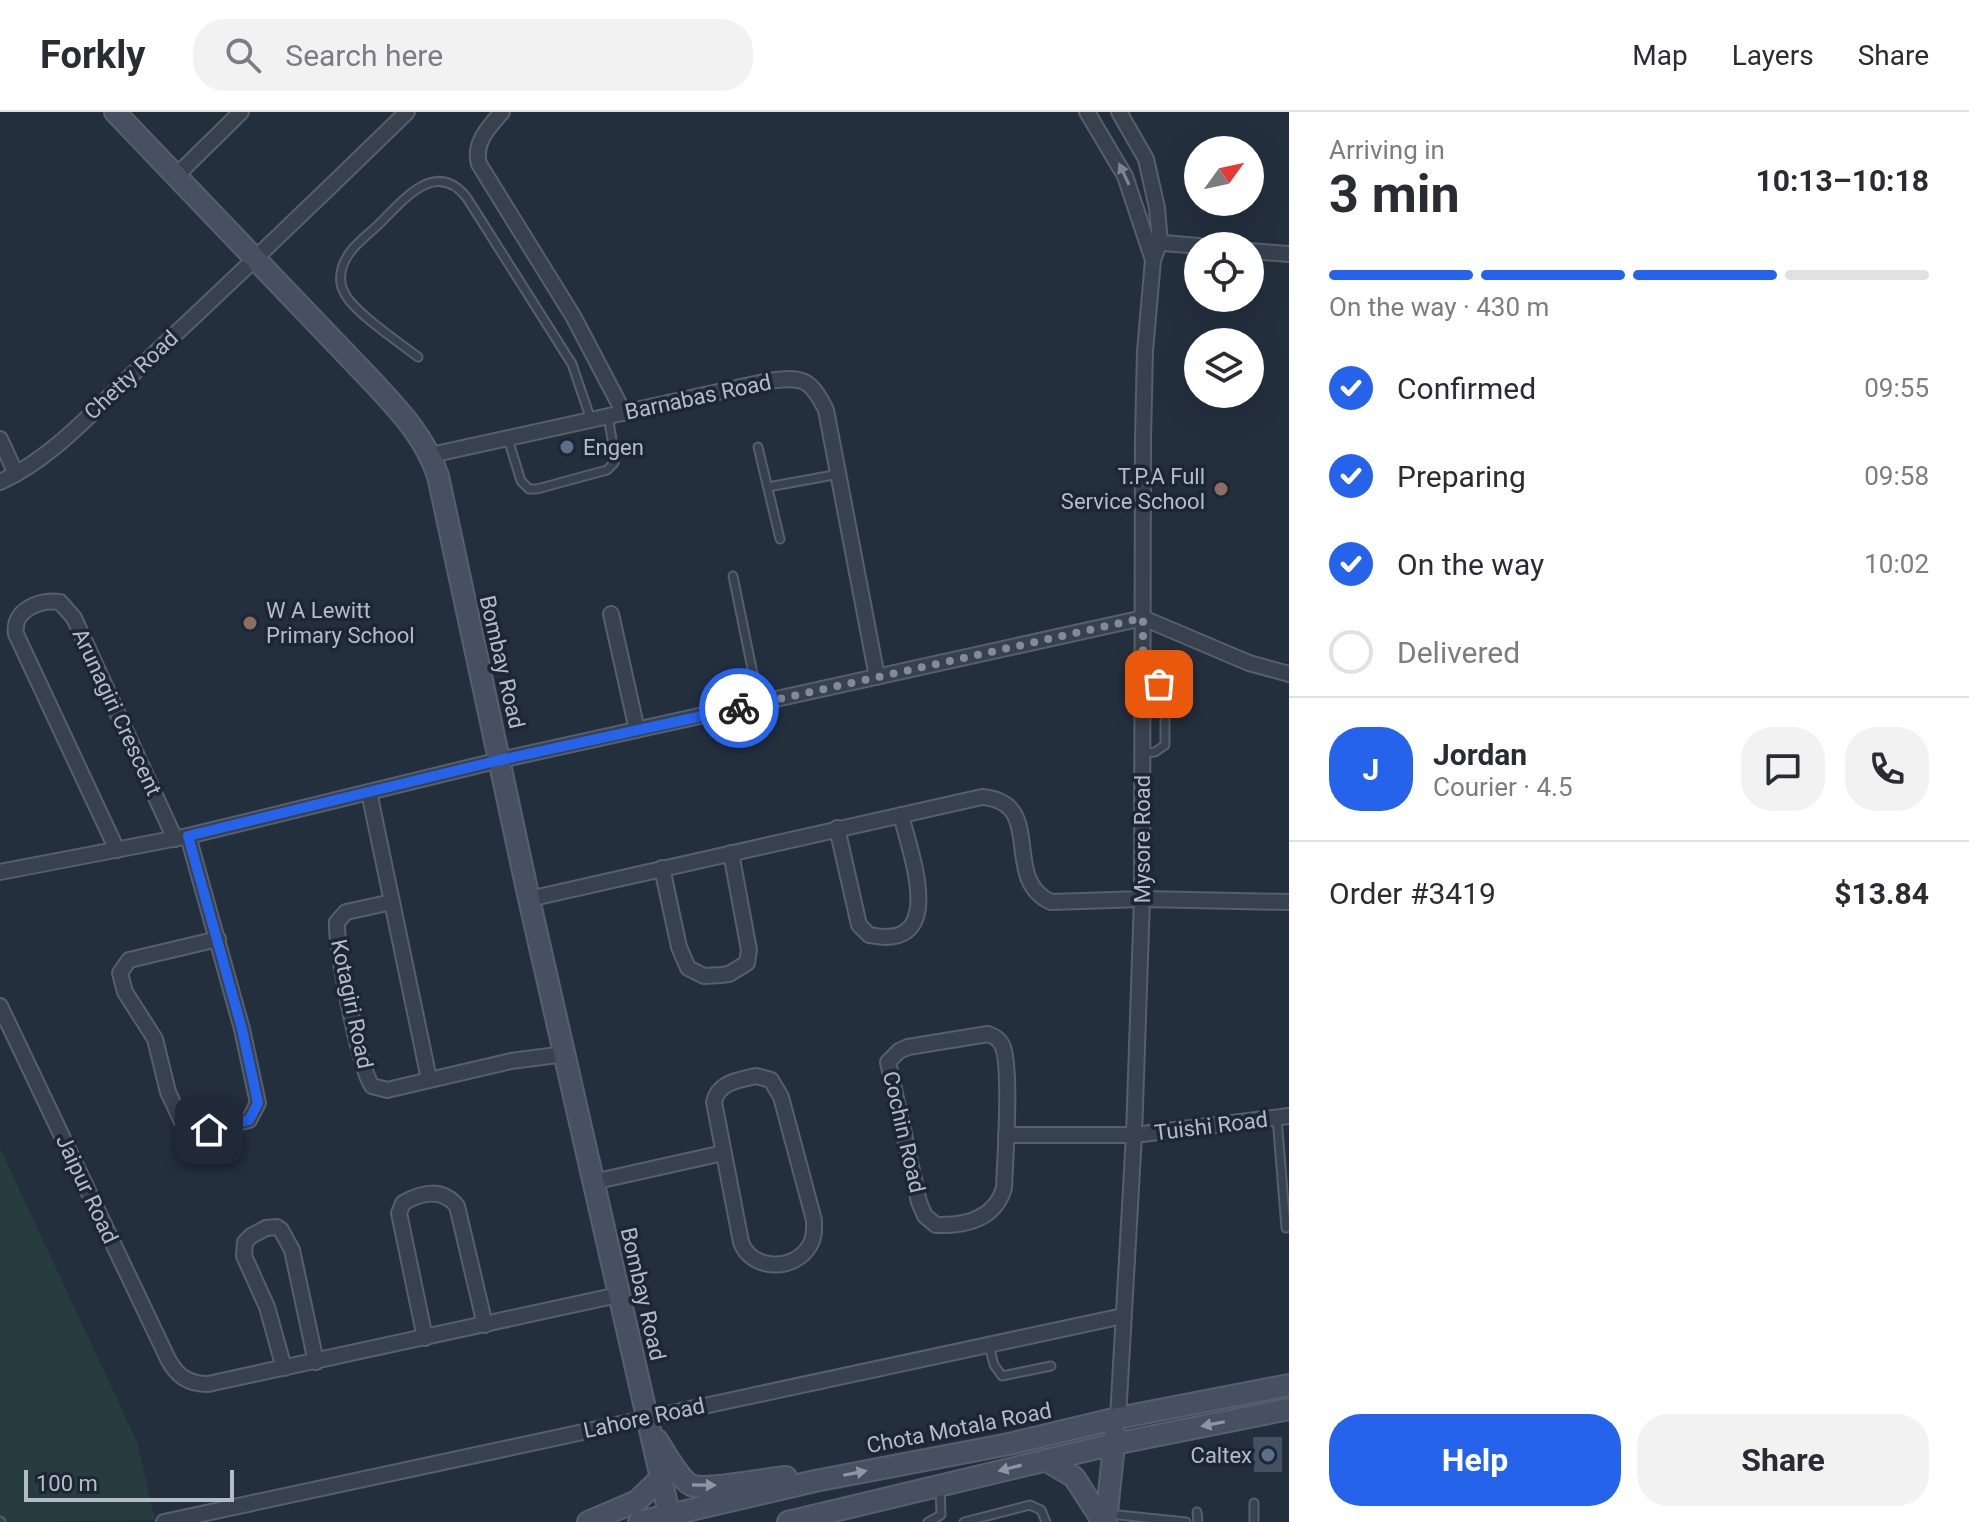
<!DOCTYPE html>
<html lang="en">
<head>
<meta charset="utf-8">
<style>
  :root { --surface:#fff; --page:#f2f2f3; --text:#2b2b33; --muted:#7c7c81; --line:#e1e1e2; --accent:#2563eb }
  body { margin:0; font-family:Roboto,sans-serif; background:var(--page); color:var(--text); height:100vh; display:flex; flex-direction:column; font-size:30px; white-space:nowrap }
  * { box-sizing:border-box; margin:0 }
  p { font-size:26px; color:var(--muted) }
  .icon { flex:none; width:44px; height:44px; fill:none; stroke:currentColor; stroke-width:2; stroke-linecap:round; stroke-linejoin:round }
  .map { position:relative; flex:1; overflow:hidden }
  .side { display:flex; flex-direction:column; background:var(--surface); width:680px }
  .side>* { flex:none }
  .needle { width:52px; rotate:57deg }
  .controls { position:absolute; left:1184px; top:24px; display:grid; gap:16px }
  .controls a { display:grid; place-items:center; width:80px; height:80px; border-radius:50%; background:var(--surface); box-shadow:0 8px 32px #0002; font-size:40px }
  .scale { position:absolute; left:24px; bottom:20px; width:210px; box-sizing:border-box; padding-left:8px; border:4px solid #b4bcc9; border-top:0; font-size:22px; line-height:28px; white-space:nowrap; color:#b4bcc9; -webkit-text-stroke:6px #1d2633; paint-order:stroke }
  .pin { position:absolute; display:grid; place-items:center; width:68px; height:68px; color:#fff; margin:-34px; border-radius:16px; box-shadow:0 4px 12px #0006 }
  .courier { position:absolute; display:grid; place-items:center; width:80px; height:80px; margin:-40px; border:6px solid #2563eb; border-radius:50%; background:#fff; color:#222; box-shadow:0 2px 10px #0007 }
  .summary em { font-style:normal; font-weight:700 }
  .summary div { display:flex; flex-direction:column-reverse }
  .summary { display:flex; align-items:center; justify-content:space-between; height:136px; padding:0 40px }
  h1 { font-size:52px; font-weight:700; line-height:60px }
  .bar { display:grid; grid-template-columns:repeat(4,1fr); gap:12px 8px; align-content:center; height:96px; padding:0 40px }
  .bar i { height:10px; border-radius:6px; background:var(--line) }
  .bar .selected { background:var(--accent) }
  .bar p { grid-column:span 4 }
  .line { display:flex; align-items:center; gap:20px; padding:0 40px; border-top:2px solid var(--line) }
  .line div { flex:1 }
  .round { display:grid; place-items:center; flex:none; width:84px; height:84px; border-radius:32px; background:var(--page) }
  ol { padding:0 40px; list-style:none }
  li { display:flex; align-items:center; gap:24px; height:88px }
  li p { margin-inline-start:auto }
  li .icon { padding:8px; border-radius:50%; background:var(--accent); color:#fff; stroke-width:4 }
  li:last-child { color:var(--muted) }
  li i { width:44px; height:44px; border:4px solid var(--line); border-radius:50% }
  .primary-button { display:flex; gap:16px; margin-top:auto; padding:16px 40px }
  .primary-button a { flex:1; height:92px; border-radius:32px; background:var(--accent); color:#fff; font-size:32px; font-weight:700; line-height:92px; text-align:center }
  .primary-button a+a { background:var(--page); color:var(--text) }
  header { display:flex; align-items:center; gap:48px; box-sizing:border-box; height:112px; padding:0 40px; background:var(--surface); border-bottom:2px solid var(--line) }
  header strong { font-size:38px }
  nav { display:flex; gap:44px; margin-inline-start:auto; font-size:28px }
  .search { width:560px; height:72px; background:var(--page); display:flex; align-items:center; gap:20px; box-sizing:border-box; padding:0 28px; border-radius:32px; color:var(--muted); font-size:30px }
  main { display:flex; flex:1; min-height:0 }
  .map>svg:first-child { display:block }
</style>
</head>
<body>
<header>
<strong>Forkly</strong>
<div class="search"><svg class="icon" aria-label="search" viewBox="0 0 24 24"><circle cx="10" cy="10" r="6"/><path d="M15 15l6 6"/></svg>Search here</div>
<nav><a>Map</a><a>Layers</a><a>Share</a></nav>
</header>
<main>
<div class="map">
<svg width="1289" height="1410" viewBox="0 0 1289 1410">
  <rect width="100%" height="100%" fill="#242f3e"/>
  <polygon fill="#263c3f" points="0,1036 137,1330 155,1408 0,1410"/>
  <polygon fill="#455162" points="1253,1325 1282,1325 1282,1360 1254,1360"/>
  <g fill="none" stroke-linecap="round" stroke-linejoin="round">
    <defs>
      <g id="lane">
        <path d="M418,245C400,231 352,199 344,180C340,173 340,164 342,156C347,138 364,126 377,114C402,90 435,45 467,86L572,252L591,308"/>
        <polyline points="508,327 521,369 529,377 537,377 607,358 614,351 615,345 608,304"/>
        <polyline points="758,335 780,427"/>
        <polyline points="768,375 839,362"/>
        <polyline points="733,464 759,591"/>
        <polyline points="1143,567 1159,572 1165,578 1165,633 1155,640 1143,641"/>
        <polyline points="1277,1006 1286,1116"/>
        <polyline points="989,1233 994,1253 1002,1264 1051,1254"/>
        <polyline points="1254,1391 1254,1410"/>
        <polyline points="1197,1400 1198,1410"/>
        <polyline points="1109,1402 1186,1410"/>
        <polyline points="0,1409 1,1410"/>
        <polyline points="928,1410 941,1403 940,1375"/>
        <polyline points="964,1410 1030,1393 1041,1398 1046,1410"/>
      </g>
      <g id="street">
        <path d="M502,0C489,15 473,31 479,52L573,204L624,301"/>
        <polyline points="1087,0 1125,64 1153,148"/>
        <polyline points="177,63 241,0"/>
        <polyline points="1152,130 1199,134"/>
        <polyline points="1250,139 1289,142"/>
        <polyline points="0,327 16,362"/>
        <path d="M431,343L768,269C802,264 810,266 826,298L877,565"/>
        <path d="M0,370C53,346 95,297 137,258C228,173 318,87 407,0"/>
        <polyline points="611,502 637,618"/>
        <polyline points="369,680 429,967"/>
        <path d="M837,716L859,813L869,823C949,840 910,741 901,703"/>
        <polyline points="188,724 242,917 258,991 249,1008 209,1018 198,1018 182,1010 168,980 155,927 125,880 120,861 129,848 218,827"/>
        <path d="M117,738L16,522C12,498 40,487 60,490L74,506L175,727"/>
        <polyline points="662,756 679,835 688,856 704,864 721,863 729,862 747,851 749,838 731,741"/>
        <polyline points="0,760 188,724 500,648 1143,506 1249,551 1289,562"/>
        <path d="M529,787L982,685C1047,690 1000,767 1051,790L1142,787L1289,790"/>
        <path d="M392,790L346,800L337,810C336,835 359,955 372,974L387,978L511,949L565,942"/>
        <path d="M0,894L168,1247C177,1264 188,1272 208,1272L618,1183"/>
        <path d="M988,922C994,924 999,927 1002,933C1012,952 1005,1049 1004,1076C995,1107 966,1114 936,1113L925,1104L919,1090L888,950L899,939L908,935Z"/>
        <path d="M756,964L771,968L781,985L814,1108C814,1116 815,1125 810,1133C795,1160 751,1159 741,1130L714,990C718,970 739,968 756,964Z"/>
        <polyline points="1006,1023 1134,1023 1289,1004"/>
        <polyline points="593,1070 723,1041"/>
        <path d="M425,1226L399,1101L403,1091C422,1080 442,1076 457,1094L485,1213"/>
        <polyline points="284,1256 267,1195 244,1144 245,1130 251,1124 266,1116 277,1115 281,1118 292,1138 316,1250"/>
        <polyline points="1118,1306 1134,1023 1142,787 1143,327 1145,239 1153,148 1160,130 1157,96 1146,47 1119,0"/>
        <polyline points="164,1410 1123,1204"/>
      </g>
      <g id="secondary">
        <path d="M115,0L371,268C399,298 425,325 438,364L529,787L671,1410"/>
        <path d="M657,1328C664,1339 680,1368 691,1373C706,1380 766,1366 786,1365"/>
        <polyline points="1045,1348 1074,1365 1103,1410"/>
        <polyline points="588,1410 637,1389 661,1366"/>
        <polyline points="639,1410 815,1369 1009,1332 1118,1306 1289,1273"/>
        <polyline points="788,1410 1114,1332 1289,1297"/>
        <polyline points="1106,1410 1115,1323"/>
      </g>
    </defs>
    <use href="#lane" stroke="#565f6c" stroke-width="11"/>
    <use href="#street" stroke="#565f6c" stroke-width="18"/>
    <use href="#secondary" stroke="#565f6c" stroke-width="24"/>
    <use href="#lane" stroke="#38414e" stroke-width="7"/>
    <use href="#street" stroke="#38414e" stroke-width="14"/>
    <use href="#secondary" stroke="#465061" stroke-width="20"/>
  </g>
  <defs><path id="oneway-solid" d="M-6-.8H1V-3.2L6.5 0L1 3.2V.8H-6Z" transform="scale(2)"/></defs>
  <use fill="#7c8592" href="#oneway-solid" transform="translate(1124 62) rotate(-115)"/>
  <g fill="#8e96a5">
    <use href="#oneway-solid" transform="translate(1213 1312) rotate(169)"/>
    <use href="#oneway-solid" transform="translate(1010 1356) rotate(166)"/>
    <use href="#oneway-solid" transform="translate(855 1361) rotate(-11)"/>
    <use href="#oneway-solid" transform="translate(704 1373) rotate(1)"/>
  </g>
  <g fill="none" stroke-linecap="round" stroke-linejoin="round">
    <polyline stroke="#828b98" stroke-width="8" stroke-dasharray="0 14.4" points="739,596 1143,506 1143,567 1159,572"/>
    <polyline stroke="#2563eb" stroke-width="10" points="209,1018 249,1008 258,991 242,917 188,724 500,648 739,596"/>
  </g>
  <g fill="#5c6f8a" stroke="#1d2633" stroke-width="3">
    <circle cx="567" cy="335" r="8"/>
    <circle cx="1268" cy="1343" r="8"/>
  </g>
  <g fill="#8d6e63" stroke="#1d2633" stroke-width="3">
    <circle cx="1221" cy="377" r="8"/>
    <circle cx="250" cy="511" r="8"/>
  </g>
  <g text-anchor="middle" dominant-baseline="central" stroke-width="7" stroke-linejoin="round" paint-order="stroke">
    <g font-size="22" fill="#b4bcc9" stroke="#1d2633">
      <text transform="translate(131 263) rotate(-43)">Chetty Road</text>
      <text transform="translate(698 285) rotate(-12)">Barnabas Road</text>
      <text transform="translate(502 550) rotate(77)">Bombay Road</text>
      <text transform="translate(117 600) rotate(65)">Arunagiri Crescent</text>
      <text transform="translate(1142 727) rotate(-90)">Mysore Road</text>
      <text transform="translate(352 892) rotate(78)">Kotagiri Road</text>
      <text transform="translate(1211 1014) rotate(-7)">Tuishi Road</text>
      <text transform="translate(904 1020) rotate(77)">Cochin Road</text>
      <text transform="translate(87 1077) rotate(65)">Jaipur Road</text>
      <text transform="translate(643 1182) rotate(77)">Bombay Road</text>
      <text transform="translate(644 1306) rotate(-12)">Lahore Road</text>
      <text transform="translate(959 1316) rotate(-11)">Chota Motala Road</text>
    </g>
    <g font-size="22" fill="#b4bcc9" stroke="#1d2633" text-anchor="start">
      <text x="583" y="335">Engen</text>
      <text x="1205" y="364" text-anchor="end">T.P.A Full<tspan x="1205" dy="25">Service School</tspan></text>
      <text x="266" y="498">W A Lewitt<tspan x="266" dy="25">Primary School</tspan></text>
      <text x="1252" y="1343" text-anchor="end">Caltex</text>
    </g>
  </g>
</svg>
<div class="controls">
<a><svg class="needle" viewBox="-14 -14 28 28"><path d="M0-13l5 13h-10z" fill="#e53935"/><path d="M0 13l5-13h-10z" fill="#7c7c81"/></svg></a>
<a><svg class="icon" aria-label="locate" viewBox="0 0 24 24"><circle cx="12" cy="12" r="6"/><path d="M12 2v4M12 18v4M2 12h4M18 12h4"/></svg></a>
<a><svg class="icon" aria-label="layers" viewBox="0 0 24 24"><path d="M12 4l9 5-9 5-9-5zM3 14l9 5 9-5"/></svg></a>
</div>
<div class="scale">100 m</div>
<div class="pin" style="left:1159px;top:572px;background:#ea580c"><svg class="icon" aria-label="bag" viewBox="0 0 24 24"><path d="M5 8h14l-1 12H6zM9 8a3 3 0 0 1 6 0"/></svg></div>
<div class="pin" style="left:209px;top:1018px;background:#1f2937"><svg class="icon" aria-label="home" viewBox="0 0 24 24"><path d="M3 11l9-7 9 7M6 9v11h12V9"/></svg></div>
<div class="courier" style="left:739px;top:596px"><svg class="icon" aria-label="bike" viewBox="0 0 24 24"><circle cx="6" cy="16" r="4"/><circle cx="18" cy="16" r="4"/><path d="M6 16l4-8h5l3 8M10 8l3 8H6M13 5h3"/></svg></div>
</div>
<section class="side">
<div class="summary"><div><h1>3 min</h1><p>Arriving in</p></div><em>10:13–10:18</em></div>
<div class="bar"><i class="selected"></i><i class="selected"></i><i class="selected"></i><i></i><p>On the way · 430 m</p></div>
<ol>
<li><svg class="icon" aria-label="check" viewBox="0 0 24 24"><path d="M5 12l5 5 9-10"/></svg>Confirmed<p>09:55</p></li>
<li><svg class="icon" aria-label="check" viewBox="0 0 24 24"><path d="M5 12l5 5 9-10"/></svg>Preparing<p>09:58</p></li>
<li><svg class="icon" aria-label="check" viewBox="0 0 24 24"><path d="M5 12l5 5 9-10"/></svg>On the way<p>10:02</p></li>
<li><i></i>Delivered</li>
</ol>
<div class="line" style="height:144px"><b class="round" style="background:var(--accent);color:#fff">J</b><div><b>Jordan</b><p>Courier · 4.5</p></div><a class="round"><svg class="icon" aria-label="chat" viewBox="0 0 24 24"><path d="M4 5h16v11H9l-5 4z"/></svg></a><a class="round"><svg class="icon" aria-label="phone" viewBox="0 0 24 24"><path d="M5 4h4l2 5-3 2q2 4 5 5l2-3 5 2v4C11 20 4 13 5 4z"/></svg></a></div>
<div class="line" style="height:104px"><div>Order #3419</div><b>$13.84</b></div>
<div class="primary-button"><a>Help</a><a>Share</a></div>
</section>
</main>
</body>
</html>
